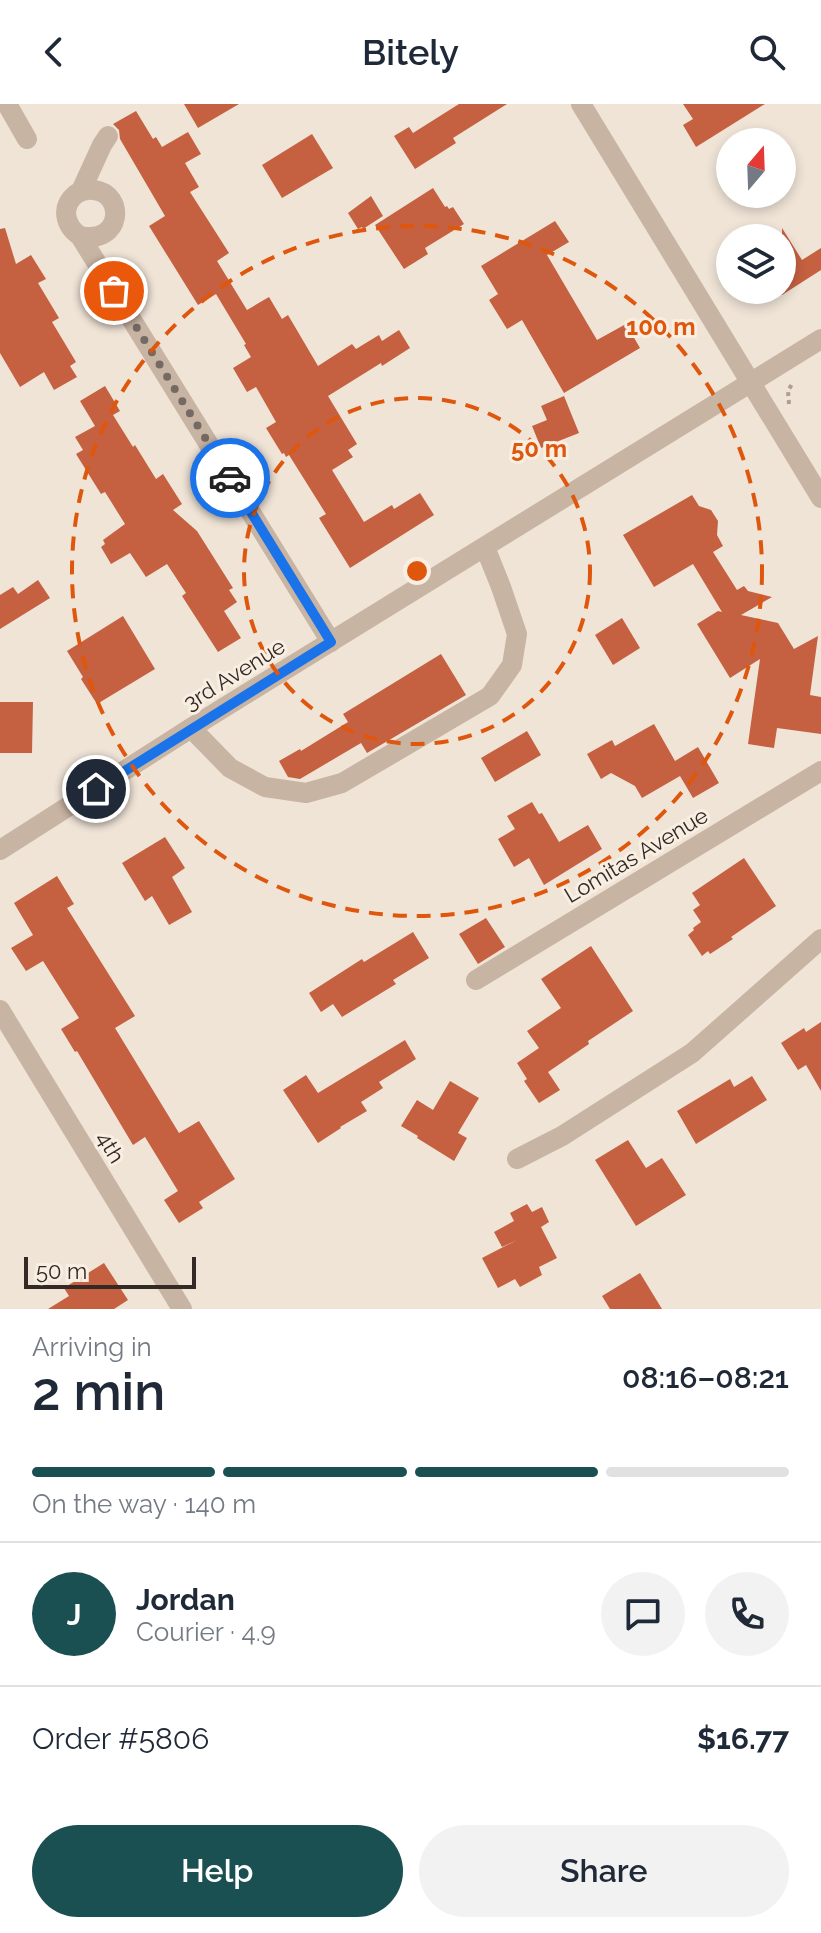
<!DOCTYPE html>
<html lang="en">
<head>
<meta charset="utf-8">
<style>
  :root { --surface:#fff; --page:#f2f2f3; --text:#1f2937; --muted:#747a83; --line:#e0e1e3; --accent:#1b5053 }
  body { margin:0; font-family:Raleway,sans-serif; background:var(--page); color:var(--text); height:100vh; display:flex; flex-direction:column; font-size:30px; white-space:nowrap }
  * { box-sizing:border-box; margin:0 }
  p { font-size:26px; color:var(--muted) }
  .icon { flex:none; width:44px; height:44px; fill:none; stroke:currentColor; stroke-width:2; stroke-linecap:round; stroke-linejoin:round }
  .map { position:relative; height:1205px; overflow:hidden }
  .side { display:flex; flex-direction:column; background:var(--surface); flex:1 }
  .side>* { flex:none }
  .needle { width:52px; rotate:19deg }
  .fabs { position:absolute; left:716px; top:24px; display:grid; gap:16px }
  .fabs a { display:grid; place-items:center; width:80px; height:80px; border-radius:50%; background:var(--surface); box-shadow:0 4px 12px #0003; font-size:40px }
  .scale { position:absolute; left:24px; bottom:20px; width:172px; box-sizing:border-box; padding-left:8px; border:4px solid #332925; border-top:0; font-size:22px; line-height:28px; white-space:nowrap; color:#332925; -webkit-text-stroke:6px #f8eee2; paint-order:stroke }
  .pin { position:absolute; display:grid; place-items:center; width:68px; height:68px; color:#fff; margin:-34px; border:4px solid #fff; border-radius:50%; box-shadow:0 2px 8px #0007 }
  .courier { position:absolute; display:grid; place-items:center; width:80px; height:80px; margin:-40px; border:6px solid #1a73e8; border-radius:50%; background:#fff; color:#222; box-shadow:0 2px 10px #0007 }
  .overview em { font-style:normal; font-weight:600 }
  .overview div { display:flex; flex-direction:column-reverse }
  .overview { display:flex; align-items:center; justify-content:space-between; height:136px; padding:0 32px }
  h1 { font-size:52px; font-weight:600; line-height:60px }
  .bar { display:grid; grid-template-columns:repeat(4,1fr); gap:12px 8px; align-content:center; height:96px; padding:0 32px }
  .bar i { height:10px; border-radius:6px; background:var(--line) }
  .bar .current { background:var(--accent) }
  .bar p { grid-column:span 4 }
  .line { display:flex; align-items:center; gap:20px; padding:0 32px; border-top:2px solid var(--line) }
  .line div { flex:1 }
  .round { display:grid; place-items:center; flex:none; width:84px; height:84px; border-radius:42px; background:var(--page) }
  .cta { display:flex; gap:16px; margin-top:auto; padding:16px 32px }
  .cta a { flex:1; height:92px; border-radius:48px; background:var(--accent); color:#fff; font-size:32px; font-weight:600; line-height:92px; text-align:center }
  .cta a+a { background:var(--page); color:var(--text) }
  header { display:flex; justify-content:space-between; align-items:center; height:104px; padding:0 32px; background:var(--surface); font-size:36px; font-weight:600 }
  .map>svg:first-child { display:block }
</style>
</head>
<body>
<header><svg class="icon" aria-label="back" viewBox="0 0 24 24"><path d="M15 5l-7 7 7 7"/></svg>Bitely<svg class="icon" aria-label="search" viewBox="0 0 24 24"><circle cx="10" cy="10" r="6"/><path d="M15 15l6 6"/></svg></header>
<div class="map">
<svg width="821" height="1205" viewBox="0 0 821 1205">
  <rect width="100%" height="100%" fill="#f0e4d7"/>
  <g fill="#c56040">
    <polygon points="184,0 239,0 198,24"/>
    <polygon points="459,0 507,0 453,34 456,39 415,65 394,32 409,23 413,29"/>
    <polygon points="683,0 765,0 696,43 683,21 693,15"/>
    <polygon points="136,7 153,35 156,33 162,43 188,28 201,50 185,59 199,83 190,88 229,149 217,157 247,206 269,193 282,215 288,211 318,262 352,240 356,245 379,231 382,237 399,226 410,244 382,262 381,259 328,292 357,340 348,346 353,353 332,366 364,418 392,401 394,405 420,389 434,411 350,464 319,414 326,410 289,351 286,353 284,349 282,350 266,324 276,318 256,283 247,288 233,264 251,253 244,241 246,240 216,190 198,201 149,122 165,112 120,35 119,26 113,20"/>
    <polygon points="312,30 333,64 282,94 262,61"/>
    <polygon points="433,84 445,103 447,102 449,105 453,103 464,120 425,144 428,150 404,165 375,121"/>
    <polygon points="371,92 383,112 363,125 362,123 358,125 348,109"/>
    <polygon points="555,117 569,138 547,151 597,236 626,220 640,244 564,289 522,216 507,225 489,196 498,190 481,162"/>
    <polygon points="5,124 16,160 31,151 46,175 38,179 59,214 52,218 76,258 70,262 77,273 54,286 44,268 20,283 0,249 0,125"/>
    <polygon points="782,124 802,156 821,144 821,166 782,191"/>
    <polygon points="105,282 120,307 113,311 133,343 135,341 156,375 163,370 182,400 173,406 197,427 233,484 229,486 237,498 224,507 241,534 218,548 182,492 186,489 167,460 146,473 130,449 111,460 101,443 105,440 103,436 125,420 105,388 101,390 76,350 83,346 75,333 95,322 80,297"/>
    <polygon points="564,292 579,329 541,344 532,322 547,316 541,302"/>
    <polygon points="692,391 699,402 711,406 718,417 717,431 723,442 713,448 737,486 744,482 748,487 772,493 741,511 778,519 794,545 818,532 810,591 821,593 821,630 777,624 774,644 748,640 760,555 730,574 697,520 718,507 722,508 693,460 654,483 623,431"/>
    <polygon points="38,476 50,494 0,525 0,491 13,483 18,490"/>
    <polygon points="123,512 155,565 97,600 81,575 83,573 67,547"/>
    <polygon points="622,514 640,544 613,561 595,531"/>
    <polygon points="441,550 466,591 367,649 361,639 300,675 288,673 279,657 300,645 301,647 348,618 343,610"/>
    <polygon points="0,598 33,598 32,649 0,649"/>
    <polygon points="654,620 675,657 698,643 719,679 693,694 680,672 642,694 635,682 611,669 601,675 587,650 612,636 615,642"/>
    <polygon points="527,627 541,651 495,678 481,654"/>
    <polygon points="532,698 539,710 542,709 559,738 588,721 602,745 544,781 529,754 514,763 498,735 515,725 507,712"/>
    <polygon points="165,733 185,764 172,773 192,808 169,821 152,792 145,797 122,759"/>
    <polygon points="744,754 776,802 731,833 733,835 710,850 708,847 702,852 688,831 694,826 693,824 701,818 693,806 700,801 692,789"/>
    <polygon points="57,772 74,800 67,804 135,912 115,924 179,1029 199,1017 235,1075 199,1098 203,1104 179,1119 164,1096 178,1087 145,1033 133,1041 77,947 75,948 61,925 79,914 43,857 26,867 11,844 33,831 14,799"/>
    <polygon points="486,814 505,843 478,860 459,830"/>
    <polygon points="413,828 429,854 393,876 396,880 342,913 333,900 321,908 309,889 362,855 364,858"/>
    <polygon points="591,842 633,907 588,937 589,940 548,968 560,986 539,999 524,977 527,975 517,959 539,944 527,927 561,904 541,875"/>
    <polygon points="821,918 821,987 806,961 798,966 781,939 804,924 806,928"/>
    <polygon points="405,936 416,955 379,978 383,984 361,998 367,1007 340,1023 341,1024 318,1039 283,986 306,971 318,989"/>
    <polygon points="752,972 767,996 696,1040 677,1007 730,975 734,983"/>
    <polygon points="450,977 479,994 458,1029 467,1034 454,1057 417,1034 418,1032 401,1022 417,996 433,1006"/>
    <polygon points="628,1036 646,1064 662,1054 686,1091 636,1122 595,1056"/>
    <polygon points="527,1100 532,1108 542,1103 549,1118 541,1123 557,1154 539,1163 542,1171 520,1183 515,1175 498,1184 482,1154 517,1136 502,1143 494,1128 514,1117 510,1109"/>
    <polygon points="104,1159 128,1196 114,1205 48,1205 69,1192 64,1184"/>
    <polygon points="640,1169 662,1205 610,1205 602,1192"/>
  </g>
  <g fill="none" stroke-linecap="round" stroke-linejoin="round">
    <polyline stroke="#b39e8d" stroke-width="4" stroke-dasharray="4 4" stroke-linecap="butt" points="789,300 788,287 793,278"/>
    <g stroke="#c8b4a3" stroke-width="20">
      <polyline points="7,0 27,35"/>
      <polyline points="581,0 821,394"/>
      <polyline points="81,87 102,41 108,32"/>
      <path d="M80,132C122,141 126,90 94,86C87,85 82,86 76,90C60,103 65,122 80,132L331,538"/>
      <polyline points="191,624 230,664 265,683 306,689 342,679 490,592 512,561 517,530 501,483 485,443"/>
      <polyline points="0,746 191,624 821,235"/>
      <polyline points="476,876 821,667"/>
      <polyline points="0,906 182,1205"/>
      <polyline points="517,1055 562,1032 692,949 821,835"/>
    </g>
  </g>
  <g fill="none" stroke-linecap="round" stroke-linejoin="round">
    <polyline stroke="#756a63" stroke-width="8" stroke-dasharray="0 14.4" points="114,187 230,374"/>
    <polyline stroke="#1a73e8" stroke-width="10" points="96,685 331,538 230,374"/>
  </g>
  <g fill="none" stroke="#df570d" stroke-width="4" stroke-dasharray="14 10">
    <circle cx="417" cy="467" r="173"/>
    <circle cx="417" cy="467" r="345"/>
  </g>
  <g text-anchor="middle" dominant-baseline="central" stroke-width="6" stroke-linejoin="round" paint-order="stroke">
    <g font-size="22" fill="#332925" stroke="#f8eee2">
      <text transform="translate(234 570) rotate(-32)">3rd Avenue</text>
      <text transform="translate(636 751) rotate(-31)">Lomitas Avenue</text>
      <text transform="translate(111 1043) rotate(59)">4th</text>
    </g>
  </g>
  <circle cx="417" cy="467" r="12" fill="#df570d" stroke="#f8eee2" stroke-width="4"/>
  <g font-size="24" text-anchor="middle" font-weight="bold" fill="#df570d" stroke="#f8eee2" stroke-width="6" stroke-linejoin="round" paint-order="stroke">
    <text x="661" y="231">100 m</text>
    <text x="539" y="353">50 m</text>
  </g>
</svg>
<div class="fabs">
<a><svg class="needle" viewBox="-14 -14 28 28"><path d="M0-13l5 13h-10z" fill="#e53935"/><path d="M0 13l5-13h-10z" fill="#747a83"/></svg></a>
<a><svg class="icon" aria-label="layers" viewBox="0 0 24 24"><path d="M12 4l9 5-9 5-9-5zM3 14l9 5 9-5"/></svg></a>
</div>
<div class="scale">50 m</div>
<div class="pin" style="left:114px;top:187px;background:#ea580c"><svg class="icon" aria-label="bag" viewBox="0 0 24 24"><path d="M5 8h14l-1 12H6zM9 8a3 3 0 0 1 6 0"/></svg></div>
<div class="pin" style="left:96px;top:685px;background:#1f2937"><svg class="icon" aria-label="home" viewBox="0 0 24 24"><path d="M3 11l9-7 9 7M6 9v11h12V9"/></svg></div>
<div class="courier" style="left:230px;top:374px"><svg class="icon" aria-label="car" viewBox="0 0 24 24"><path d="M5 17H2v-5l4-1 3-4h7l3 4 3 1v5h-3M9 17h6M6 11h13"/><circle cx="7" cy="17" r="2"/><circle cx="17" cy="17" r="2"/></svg></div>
</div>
<section class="side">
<div class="overview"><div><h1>2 min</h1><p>Arriving in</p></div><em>08:16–08:21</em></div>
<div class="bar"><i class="current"></i><i class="current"></i><i class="current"></i><i></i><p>On the way · 140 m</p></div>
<div class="line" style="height:144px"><b class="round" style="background:var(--accent);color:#fff">J</b><div><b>Jordan</b><p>Courier · 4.9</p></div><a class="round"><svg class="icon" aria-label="chat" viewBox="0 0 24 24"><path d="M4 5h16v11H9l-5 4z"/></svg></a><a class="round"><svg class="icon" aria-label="phone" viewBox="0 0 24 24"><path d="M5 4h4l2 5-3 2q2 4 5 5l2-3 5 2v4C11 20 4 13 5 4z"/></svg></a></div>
<div class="line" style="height:104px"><div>Order #5806</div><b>$16.77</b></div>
<div class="cta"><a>Help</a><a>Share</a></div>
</section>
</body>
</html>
